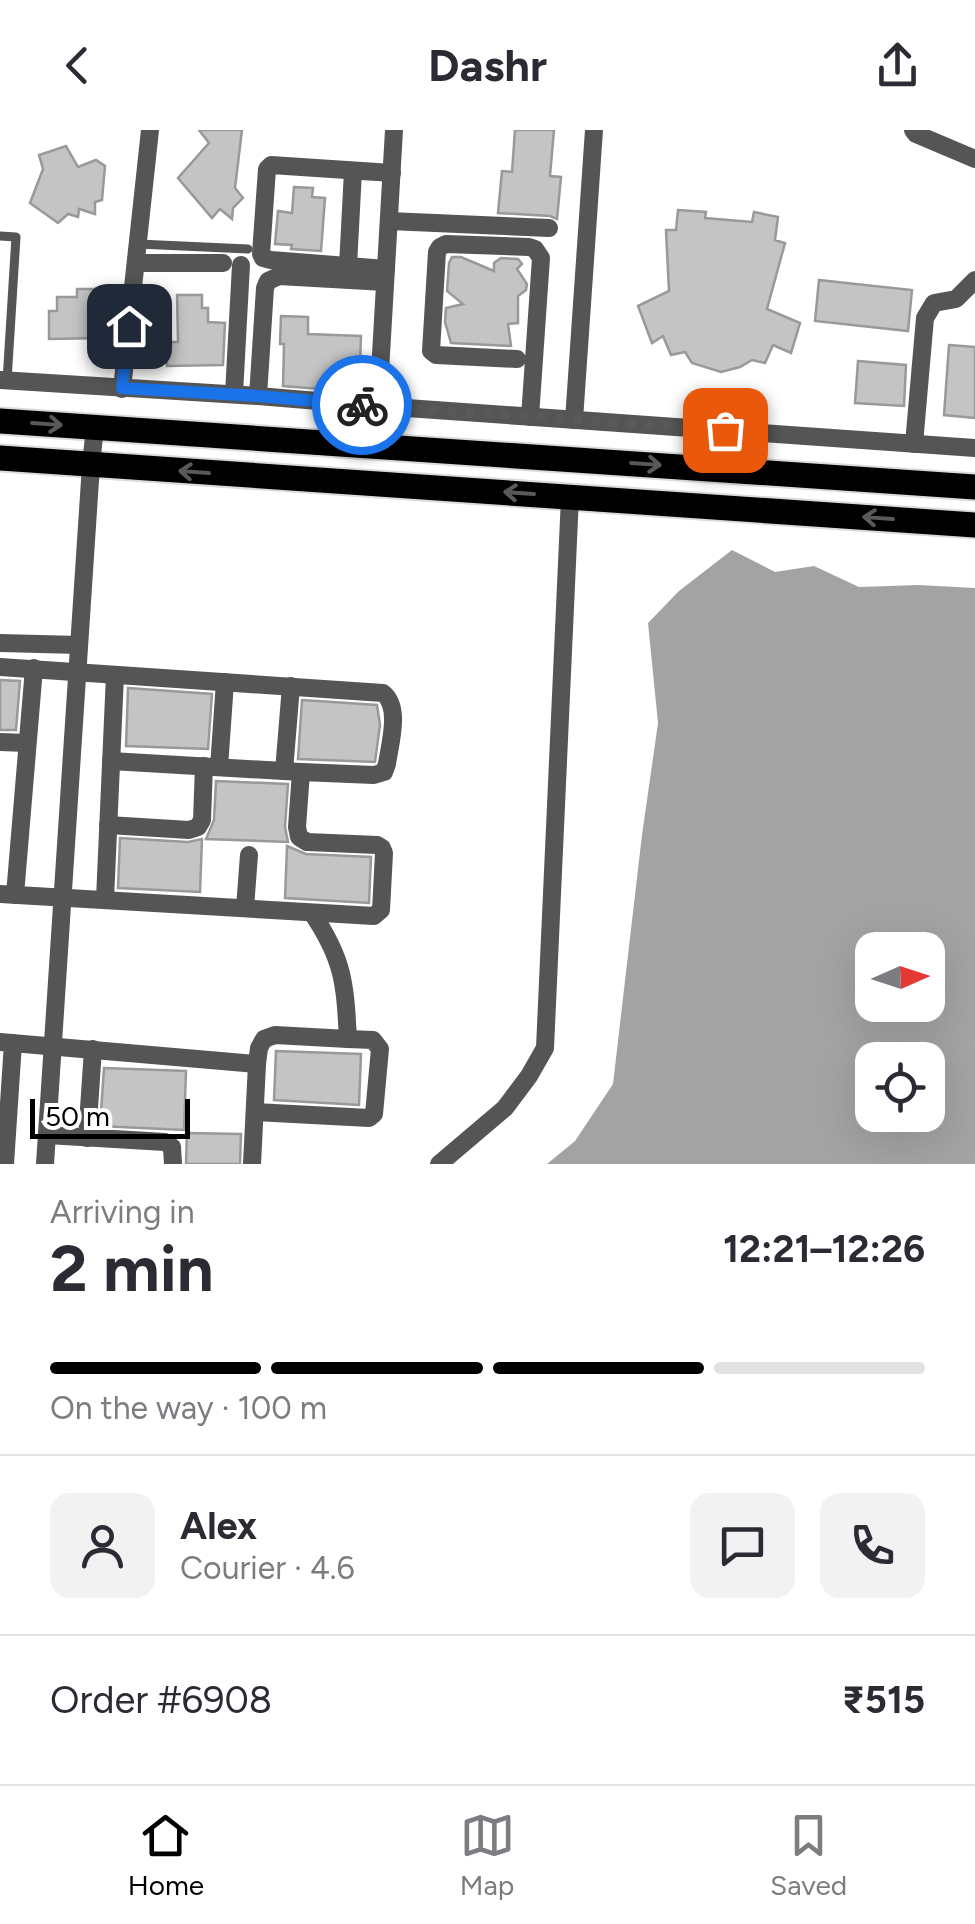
<!DOCTYPE html>
<html lang="en">
<head>
<meta charset="utf-8">
<style>
  :root { --surface:#fff; --page:#f2f2f3; --text:#2b2b33; --muted:#7c7c81; --line:#e1e1e2; --accent:#000 }
  body { margin:0; font-family:Figtree,sans-serif; background:var(--page); color:var(--text); height:100vh; display:flex; flex-direction:column; font-size:38px; white-space:nowrap }
  * { box-sizing:border-box; margin:0 }
  p { font-size:32px; color:var(--muted) }
  .icon { flex:none; width:55px; height:55px; fill:none; stroke:currentColor; stroke-width:2; stroke-linecap:round; stroke-linejoin:round }
  .map { position:relative; height:1034px; overflow:hidden }
  .panel { display:flex; flex-direction:column; background:var(--surface); flex:1 }
  .panel>* { flex:none }
  .needle { width:65px; rotate:87deg }
  .tools { position:absolute; left:855px; top:802px; display:grid; gap:20px }
  .tools a { display:grid; place-items:center; width:90px; height:90px; border-radius:20px; background:var(--surface); box-shadow:0 10px 40px #0002; font-size:50px }
  .scale { position:absolute; left:30px; bottom:25px; width:160px; box-sizing:border-box; padding-left:10px; border:5px solid #000; border-top:0; font-size:28px; line-height:35px; white-space:nowrap; color:#000; -webkit-text-stroke:8px #fff; paint-order:stroke }
  .pin { position:absolute; display:grid; place-items:center; width:85px; height:85px; color:#fff; margin:-42px; border-radius:20px; box-shadow:0 5px 15px #0006 }
  .courier { position:absolute; display:grid; place-items:center; width:100px; height:100px; margin:-50px; border:8px solid #1a73e8; border-radius:50%; background:#fff; color:#222; box-shadow:0 2px 12px #0007 }
  .overview em { font-style:normal; font-weight:700 }
  .overview div { display:flex; flex-direction:column-reverse }
  .overview { display:flex; align-items:center; justify-content:space-between; height:170px; padding:0 50px }
  h1 { font-size:65px; font-weight:700; line-height:75px }
  .bar { display:grid; grid-template-columns:repeat(4,1fr); gap:15px 10px; align-content:center; height:120px; padding:0 50px }
  .bar i { height:12px; border-radius:8px; background:var(--line) }
  .bar .current { background:var(--accent) }
  .bar p { grid-column:span 4 }
  .line { display:flex; align-items:center; gap:25px; padding:0 50px; border-top:2px solid var(--line) }
  .line div { flex:1 }
  .round { display:grid; place-items:center; flex:none; width:105px; height:105px; border-radius:20px; background:var(--page) }
  header { display:flex; justify-content:space-between; align-items:center; height:130px; padding:0 50px; background:var(--surface); font-size:45px; font-weight:700 }
  .tab-bar { display:flex; justify-content:space-around; align-items:center; height:140px; border-top:2px solid var(--line); background:var(--surface); font-size:28px; color:var(--muted) }
  .tab-bar a { display:grid; justify-items:center; gap:5px }
  .tab-bar .current { color:var(--accent) }
  .map>svg:first-child { display:block }
</style>
</head>
<body>
<header><svg class="icon" aria-label="back" viewBox="0 0 24 24"><path d="M15 5l-7 7 7 7"/></svg>Dashr<svg class="icon" aria-label="share" viewBox="0 0 24 24"><path d="M12 15V3M7 8l5-5 5 5M5 13v7h14v-7"/></svg></header>
<div class="map">
<svg width="975" height="1034" viewBox="0 0 975 1034">
  <rect width="100%" height="100%" fill="#fff"/>
  <path fill="#a3a3a3" fill-rule="evenodd" d="M732,420L775,442L814,436L859,457L918,455L975,458V1034H547L575,1011L613,954L642,705L658,593L648,493L679,461ZM872,820H928V875H872ZM872,930H928V985H872Z"/>
  <g fill="#c4c4c4" stroke="#999" stroke-width="2.5">
    <polygon points="199,0 242,0 235,58 243,68 233,78 232,89 220,79 212,88 178,48 209,13"/>
    <polygon points="515,0 554,0 550,46 561,47 557,89 550,86 498,83 502,41 512,42"/>
    <polygon points="66,16 78,37 96,30 105,36 102,70 95,72 95,84 79,79 78,87 68,84 58,93 30,73 43,39 39,25"/>
    <polygon points="294,57 313,58 312,67 325,68 321,121 291,119 292,115 275,114 278,81 292,83"/>
    <polygon points="678,80 706,82 705,88 752,92 754,82 778,87 775,110 785,113 767,179 800,193 791,223 773,215 765,233 752,230 740,237 721,242 692,233 685,222 671,225 663,206 652,213 638,176 669,161 666,100 676,100"/>
    <polygon points="452,127 461,127 494,141 494,133 501,128 518,129 522,134 517,139 527,154 526,160 518,166 518,193 508,194 511,216 451,213 445,192 446,178 463,174 447,161 449,133"/>
    <polygon points="819,150 912,160 908,201 815,191"/>
    <polygon points="77,159 100,159 100,174 103,174 103,208 49,209 49,181 57,181 57,167 77,167"/>
    <polygon points="177,165 202,165 202,178 208,178 208,192 225,193 223,235 167,236 167,212 178,212"/>
    <polygon points="281,186 308,187 308,204 361,206 359,262 283,256 284,214 280,214"/>
    <polygon points="949,215 975,217 975,288 944,285"/>
    <polygon points="858,231 906,235 904,276 855,273"/>
    <polygon points="0,550 20,551 16,600 0,600"/>
    <polygon points="128,558 212,564 208,619 126,616"/>
    <polygon points="302,570 377,575 380,595 375,632 298,629"/>
    <polygon points="216,651 288,654 285,697 288,712 206,709 214,690"/>
    <polygon points="120,708 188,712 202,709 200,762 118,758"/>
    <polygon points="287,716 306,724 371,727 369,773 285,768"/>
    <polygon points="276,921 361,924 359,975 274,970"/>
    <polygon points="104,938 186,941 184,1000 100,996"/>
    <polygon points="187,1003 241,1004 240,1034 186,1034"/>
  </g>
  <g fill="none" stroke-linecap="round" stroke-linejoin="round">
    <defs>
      <g id="primary">
        <polyline points="0,291 975,357"/>
        <polyline points="0,328 975,395"/>
      </g>
    </defs>
    <use href="#primary" stroke="#dbdbdb" stroke-width="29"/>
    <g stroke="#555" stroke-width="9">
      <polyline points="0,106 16,107 7,251"/>
      <polyline points="138,114 248,119"/>
    </g>
    <g stroke="#555" stroke-width="18">
      <polyline points="913,0 916,4 975,29"/>
      <polyline points="389,91 549,98"/>
      <polyline points="136,133 223,133"/>
      <polyline points="348,136 353,41"/>
      <polyline points="386,139 271,130 263,128 261,124 267,39 271,35 392,43"/>
      <polyline points="517,229 436,225 431,221 437,122 440,117 446,114 529,117 535,119 541,128 530,287"/>
      <polyline points="0,250 258,266 378,276 975,318"/>
      <polyline points="122,259 150,0"/>
      <polyline points="234,264 241,135"/>
      <polyline points="258,266 265,158 268,151 279,146 385,152"/>
      <polyline points="378,276 394,0"/>
      <polyline points="574,290 594,0"/>
      <polyline points="914,314 925,188 934,173 956,169 975,150"/>
      <polyline points="0,513 79,515"/>
      <path d="M0,537L383,563C401,577 390,613 387,634L384,642L374,645L301,642L297,697L299,707L307,712L377,715L382,718L384,723L381,780L374,786L0,764"/>
      <polyline points="0,612 27,613"/>
      <polyline points="111,631 301,642"/>
      <polyline points="219,637 225,552"/>
      <polyline points="284,641 291,556"/>
      <polyline points="108,695 189,700 198,697 202,690 204,636"/>
      <polyline points="15,765 34,538"/>
      <polyline points="105,769 115,545"/>
      <polyline points="245,778 249,725"/>
      <path d="M0,912L257,934L259,918L264,909L275,905L348,909C345,854 344,830 312,783"/>
      <polyline points="255,982 369,988 374,984 380,919 373,910 348,909"/>
      <polyline points="47,1005 165,1012 172,1017 173,1034"/>
      <polyline points="87,1008 93,919"/>
      <polyline points="5,1034 13,913"/>
      <polyline points="45,1034 91,335 95,297"/>
      <polyline points="252,1034 257,934"/>
      <polyline points="439,1034 505,978 529,946 545,918 570,367"/>
    </g>
    <use href="#primary" stroke="#000" stroke-width="25"/>
  </g>
  <defs><path id="oneway-shaft" d="M-6 0H5M1.5-3L5.5 0L1.5 3" fill="none" stroke-width="1.6" stroke-linecap="round" stroke-linejoin="round" transform="scale(2.5)"/></defs>
  <g stroke="#595959">
    <use href="#oneway-shaft" transform="translate(47 294) rotate(4)"/>
    <use href="#oneway-shaft" transform="translate(646 334) rotate(4)"/>
    <use href="#oneway-shaft" transform="translate(194 342) rotate(-176)"/>
    <use href="#oneway-shaft" transform="translate(519 363) rotate(-176)"/>
    <use href="#oneway-shaft" transform="translate(878 388) rotate(-176)"/>
  </g>
  <g fill="none" stroke-linecap="round" stroke-linejoin="round">
    <polyline stroke="#595959" stroke-width="10" stroke-dasharray="0 18" points="362,275 725,300"/>
    <polyline stroke="#1a73e8" stroke-width="12" points="129,196 122,258 258,266 362,275"/>
  </g>
</svg>
<div class="tools">
<a><svg class="needle" viewBox="-14 -14 28 28"><path d="M0-13l5 13h-10z" fill="#e53935"/><path d="M0 13l5-13h-10z" fill="#7c7c81"/></svg></a>
<a><svg class="icon" aria-label="locate" viewBox="0 0 24 24"><circle cx="12" cy="12" r="6"/><path d="M12 2v4M12 18v4M2 12h4M18 12h4"/></svg></a>
</div>
<div class="scale">50 m</div>
<div class="pin" style="left:725px;top:300px;background:#ea580c"><svg class="icon" aria-label="bag" viewBox="0 0 24 24"><path d="M5 8h14l-1 12H6zM9 8a3 3 0 0 1 6 0"/></svg></div>
<div class="pin" style="left:129px;top:196px;background:#1f2937"><svg class="icon" aria-label="home" viewBox="0 0 24 24"><path d="M3 11l9-7 9 7M6 9v11h12V9"/></svg></div>
<div class="courier" style="left:362px;top:275px"><svg class="icon" aria-label="bike" viewBox="0 0 24 24"><circle cx="6" cy="16" r="4"/><circle cx="18" cy="16" r="4"/><path d="M6 16l4-8h5l3 8M10 8l3 8H6M13 5h3"/></svg></div>
</div>
<section class="panel">
<div class="overview"><div><h1>2 min</h1><p>Arriving in</p></div><em>12:21–12:26</em></div>
<div class="bar"><i class="current"></i><i class="current"></i><i class="current"></i><i></i><p>On the way · 100 m</p></div>
<div class="line" style="height:180px"><a class="round"><svg class="icon" aria-label="person" viewBox="0 0 24 24"><circle cx="12" cy="8" r="4"/><path d="M4 21q1-7 8-7t8 7"/></svg></a><div><b>Alex</b><p>Courier · 4.6</p></div><a class="round"><svg class="icon" aria-label="chat" viewBox="0 0 24 24"><path d="M4 5h16v11H9l-5 4z"/></svg></a><a class="round"><svg class="icon" aria-label="phone" viewBox="0 0 24 24"><path d="M5 4h4l2 5-3 2q2 4 5 5l2-3 5 2v4C11 20 4 13 5 4z"/></svg></a></div>
<div class="line" style="height:130px"><div>Order #6908</div><b>₹515</b></div>
</section>
<nav class="tab-bar">
<a class="current"><svg class="icon" aria-label="home" viewBox="0 0 24 24"><path d="M3 11l9-7 9 7M6 9v11h12V9"/></svg>Home</a>
<a><svg class="icon" aria-label="map" viewBox="0 0 24 24"><path d="M3 6l6-2 6 2 6-2v14l-6 2-6-2-6 2zM9 4v14M15 6v14"/></svg>Map</a>
<a><svg class="icon" aria-label="saved" viewBox="0 0 24 24"><path d="M7 4h10v16l-5-4-5 4z"/></svg>Saved</a>
</nav>
</body>
</html>
